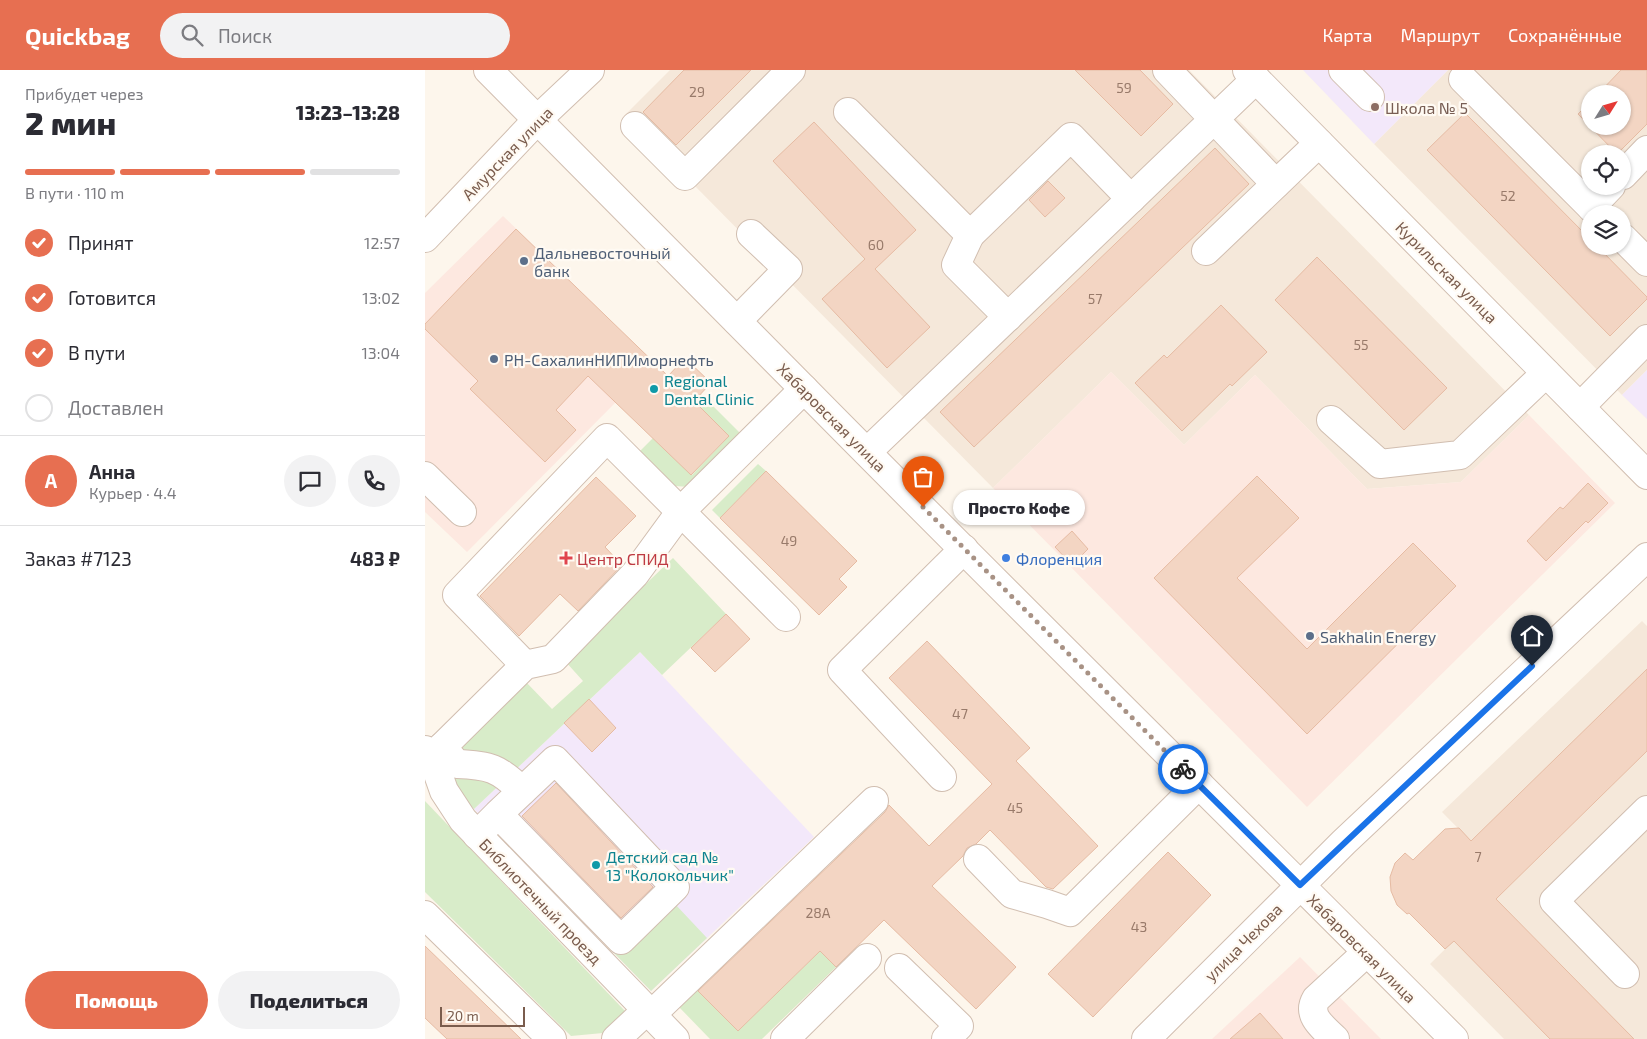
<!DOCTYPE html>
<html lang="ru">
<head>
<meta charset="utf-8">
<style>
  :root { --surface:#fff; --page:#f2f2f3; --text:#2b2b33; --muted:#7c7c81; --line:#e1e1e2; --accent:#e76f51 }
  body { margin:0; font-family:"Exo 2",sans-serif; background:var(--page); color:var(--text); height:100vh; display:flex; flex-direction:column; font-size:19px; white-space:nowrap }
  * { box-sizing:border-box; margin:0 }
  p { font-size:16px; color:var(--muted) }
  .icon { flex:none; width:28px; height:28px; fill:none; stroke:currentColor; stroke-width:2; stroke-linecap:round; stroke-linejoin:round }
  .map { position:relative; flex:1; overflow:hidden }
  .details { display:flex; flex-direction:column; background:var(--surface); width:425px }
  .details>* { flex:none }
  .needle { width:32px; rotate:53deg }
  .tools { position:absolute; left:1156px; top:15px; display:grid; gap:10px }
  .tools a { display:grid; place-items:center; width:50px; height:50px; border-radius:50%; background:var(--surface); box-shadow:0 1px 4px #0004; font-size:25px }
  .scale { position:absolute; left:15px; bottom:12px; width:85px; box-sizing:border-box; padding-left:5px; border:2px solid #7a5c4d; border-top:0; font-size:14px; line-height:18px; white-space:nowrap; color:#7a5c4d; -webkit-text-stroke:4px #fffaf3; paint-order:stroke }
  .pin { position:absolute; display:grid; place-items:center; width:42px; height:42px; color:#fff; margin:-51px -21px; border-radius:50% 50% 50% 0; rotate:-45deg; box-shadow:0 0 5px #0007 }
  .pin .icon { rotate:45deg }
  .courier { position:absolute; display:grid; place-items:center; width:50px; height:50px; margin:-25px; border:4px solid #1a73e8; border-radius:50%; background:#fff; color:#222; box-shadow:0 1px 6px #0007 }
  .bubble { position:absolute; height:35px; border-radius:18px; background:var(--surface); box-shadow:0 1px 4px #0004; font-size:16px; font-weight:800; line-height:35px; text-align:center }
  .head em { font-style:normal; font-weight:800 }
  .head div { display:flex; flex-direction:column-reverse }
  .head { display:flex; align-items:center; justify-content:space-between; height:85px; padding:0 25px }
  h1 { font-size:32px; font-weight:800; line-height:38px }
  .bar { display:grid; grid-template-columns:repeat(4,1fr); gap:8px 5px; align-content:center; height:60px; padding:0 25px }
  .bar i { height:6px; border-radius:4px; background:var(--line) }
  .bar .selected { background:var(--accent) }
  .bar p { grid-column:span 4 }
  .line { display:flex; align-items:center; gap:12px; padding:0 25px; border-top:1px solid var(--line) }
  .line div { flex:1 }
  .round { display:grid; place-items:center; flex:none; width:52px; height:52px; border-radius:26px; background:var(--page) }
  ol { padding:0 25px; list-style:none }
  li { display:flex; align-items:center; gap:15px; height:55px }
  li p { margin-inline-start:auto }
  li .icon { padding:5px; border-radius:50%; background:var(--accent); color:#fff; stroke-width:4 }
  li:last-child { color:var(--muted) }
  li i { width:28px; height:28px; border:2px solid var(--line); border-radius:50% }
  .primary-button { display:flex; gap:10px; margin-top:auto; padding:10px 25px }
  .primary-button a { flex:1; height:58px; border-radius:30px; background:var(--accent); color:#fff; font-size:20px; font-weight:800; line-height:58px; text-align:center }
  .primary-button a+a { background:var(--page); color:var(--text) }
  header { display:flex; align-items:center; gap:30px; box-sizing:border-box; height:70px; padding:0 25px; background:var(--accent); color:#fff }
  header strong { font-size:24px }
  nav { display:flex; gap:28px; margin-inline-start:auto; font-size:18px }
  .search { width:350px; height:45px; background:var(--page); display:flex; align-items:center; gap:12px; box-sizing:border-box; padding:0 18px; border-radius:28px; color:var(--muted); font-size:19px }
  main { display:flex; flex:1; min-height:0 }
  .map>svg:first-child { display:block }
</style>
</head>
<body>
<header>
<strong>Quickbag</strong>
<div class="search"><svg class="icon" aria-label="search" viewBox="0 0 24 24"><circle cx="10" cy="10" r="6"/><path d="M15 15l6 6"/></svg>Поиск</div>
<nav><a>Карта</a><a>Маршрут</a><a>Сохранённые</a></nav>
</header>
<main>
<section class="details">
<div class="head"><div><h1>2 мин</h1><p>Прибудет через</p></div><em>13:23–13:28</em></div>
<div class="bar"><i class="selected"></i><i class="selected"></i><i class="selected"></i><i></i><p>В пути · 110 m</p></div>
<ol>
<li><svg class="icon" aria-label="check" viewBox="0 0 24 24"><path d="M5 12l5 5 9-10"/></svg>Принят<p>12:57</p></li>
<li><svg class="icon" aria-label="check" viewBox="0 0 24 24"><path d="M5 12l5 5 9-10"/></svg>Готовится<p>13:02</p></li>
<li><svg class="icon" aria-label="check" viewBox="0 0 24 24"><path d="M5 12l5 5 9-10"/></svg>В пути<p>13:04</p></li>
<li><i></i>Доставлен</li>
</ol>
<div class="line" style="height:90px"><b class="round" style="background:var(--accent);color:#fff">А</b><div><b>Анна</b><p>Курьер · 4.4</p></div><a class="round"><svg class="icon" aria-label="chat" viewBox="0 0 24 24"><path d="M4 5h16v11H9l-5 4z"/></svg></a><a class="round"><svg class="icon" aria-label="phone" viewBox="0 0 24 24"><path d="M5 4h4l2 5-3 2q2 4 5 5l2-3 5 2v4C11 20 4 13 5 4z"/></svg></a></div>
<div class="line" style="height:65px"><div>Заказ #7123</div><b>483 ₽</b></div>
<div class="primary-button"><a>Помощь</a><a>Поделиться</a></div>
</section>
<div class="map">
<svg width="1222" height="969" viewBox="0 0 1222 969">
  <rect width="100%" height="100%" fill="#fdf6ec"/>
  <g fill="#f5e8da" fill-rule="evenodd">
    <polygon points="245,0 764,0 1104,345 1036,412 942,419 830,305 759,375 686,302 568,418 200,45"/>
    <path d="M1023,0H1222V300L1197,325L949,74ZM1165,24H1198V56H1165ZM1165,84H1198V116H1165ZM1165,144H1198V176H1165Z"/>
    <polygon points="1217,551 1222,556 1222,969 1079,969 1005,894 1087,813 1017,742"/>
  </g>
  <g fill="#fde8e0">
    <polygon points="78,146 172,237 133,277 191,332 42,482 0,442 0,223"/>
    <polygon points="686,302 759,375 830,305 942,419 1036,412 1104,345 1190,433 882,737 568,418"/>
    <polygon points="875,887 956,969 787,969"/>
  </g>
  <g fill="#f3e8fa">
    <polygon points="878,0 1023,0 949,74"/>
    <polygon points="1222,300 1222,349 1197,325"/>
    <polygon points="215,582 389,767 226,921 49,739"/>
  </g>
  <g fill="#d8ecc9">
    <polygon points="276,324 317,365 265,417 250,416 238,407 214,382 228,368 267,405 304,366 269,331"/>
    <polygon points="333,394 341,401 295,448 287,440"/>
    <polygon points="248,488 301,544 237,605 215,582 49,739 26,714 35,682 40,671 101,612 127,639 158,611 140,591"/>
    <polygon points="0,731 200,941 178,963 146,966 0,822"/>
    <polygon points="77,758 198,883 250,834 282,868 226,921 72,763"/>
    <polygon points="395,881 411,897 337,969 285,969 254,937 272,920 313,961"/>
  </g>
  <g fill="#f3d5c3" stroke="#e6bba3">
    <polygon points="259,0 326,0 251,75 218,42"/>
    <polygon points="650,0 715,0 748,34 716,66"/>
    <polygon points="1196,0 1222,0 1222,54 1192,84 1153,44 1165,32 1165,56 1198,56 1198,24 1173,24"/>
    <polygon points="1040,43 1165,169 1165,176 1172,176 1222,227 1222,229 1185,266 1002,80"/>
    <polygon points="389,52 491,160 450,199 505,257 462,298 397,229 440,189 348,91"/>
    <polygon points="790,78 824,114 549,377 515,342"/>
    <polygon points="623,111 640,128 620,147 604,130"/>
    <polygon points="91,159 243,306 260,288 286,313 269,331 304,366 266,405 163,306 131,340 151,360 120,392 45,319 53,311 0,259 0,254"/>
    <polygon points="892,187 1022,318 979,360 850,230"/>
    <polygon points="796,235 842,282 807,316 805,314 757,361 710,313 739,285 742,288"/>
    <polygon points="341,401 432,491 414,509 422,517 394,545 295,448"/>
    <polygon points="832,406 874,448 812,508 882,579 988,473 1031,516 882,664 729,508"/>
    <polygon points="171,407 211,446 180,477 197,495 153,541 135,524 94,566 55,526"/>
    <polygon points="1163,413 1183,433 1163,453 1161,451 1121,491 1102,471 1135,437 1138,439"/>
    <polygon points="647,461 663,479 647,495 630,477"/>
    <polygon points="301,544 325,569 290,602 266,578"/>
    <polygon points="502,571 605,678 591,691 673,776 628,819 621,817 565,760 551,774 542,778 538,786 507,816 591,897 551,939 459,850 411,897 395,881 313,961 273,921 460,742 464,735 504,776 567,714 464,608"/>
    <polygon points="1222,599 1222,681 1071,829 1209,969 1125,969 1029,871 1020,879 984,843 982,844 972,835 966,821 965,807 970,793 980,783 988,790 1020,759 1034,758 1046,771"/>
    <polygon points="164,629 191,658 167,682 139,653"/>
    <polygon points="131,713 228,817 196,848 97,746"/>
    <polygon points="743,782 786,825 668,947 623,904"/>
    <polygon points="0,876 63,937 96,969 22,969 0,948"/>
    <polygon points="835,943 858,969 805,969"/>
  </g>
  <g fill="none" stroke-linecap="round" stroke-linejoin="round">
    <defs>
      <g id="minor">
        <path d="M63,0C168,105 272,212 377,317C593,536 812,751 1029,969"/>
        <polyline points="742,0 851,114"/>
        <polyline points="822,0 1222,405"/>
        <polyline points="918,0 945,27"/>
        <polyline points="1038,9 1173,144"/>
        <polyline points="423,42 545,165 646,67 706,129"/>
        <polyline points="210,56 260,106 366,0"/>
        <polyline points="1198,105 1222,80"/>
        <polyline points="1166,137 1186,116"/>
        <polyline points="545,165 531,195 583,247"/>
        <polyline points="0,168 113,49 165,0"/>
        <polyline points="1198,168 1222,192"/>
        <polyline points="781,181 894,73"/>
        <polyline points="312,251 363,199 326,164"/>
        <polyline points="1155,337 1222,269"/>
        <polyline points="906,350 955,394 1035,385 1121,303"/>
        <polyline points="442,382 831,9"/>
        <polyline points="0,406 37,442"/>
        <polyline points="100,595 32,525 182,368 361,547"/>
        <path d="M17,677L32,694C64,695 74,698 97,721"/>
        <polyline points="0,680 7,687 19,721 38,750 250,969"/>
        <polyline points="7,687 100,595 128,589 210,504 256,441 379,319"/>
        <polyline points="517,707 417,600 539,479"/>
        <polyline points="52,765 73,744 196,870 250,817 130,690 73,744"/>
        <polyline points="553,789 587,824 622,834 645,842 774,714"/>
        <polyline points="0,845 127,969"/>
        <polyline points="474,898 534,956 521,969"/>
        <polyline points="1200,904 1129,831 1222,740"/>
        <polyline points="226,945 449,731"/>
        <polyline points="191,969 222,940"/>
        <polyline points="360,969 442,888"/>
        <polyline points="721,969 919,772 1222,487"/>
        <path d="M910,969C899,958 881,946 891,929L942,882"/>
      </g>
    </defs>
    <use href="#minor" stroke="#d1beb0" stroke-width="30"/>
    <use href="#minor" stroke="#fff" stroke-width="28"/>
  </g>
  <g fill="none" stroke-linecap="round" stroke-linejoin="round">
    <polyline stroke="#a89285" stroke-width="5" stroke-dasharray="0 9" points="498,437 758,699"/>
    <polyline stroke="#1a73e8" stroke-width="6" points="758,699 875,815 1107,596"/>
  </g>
  <circle fill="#8d6e63" stroke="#fffaf3" stroke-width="2" cx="950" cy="37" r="5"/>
  <g fill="#5c6f8a" stroke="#fffaf3" stroke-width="2">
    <circle cx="99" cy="191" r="5"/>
    <circle cx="69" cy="289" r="5"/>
    <circle cx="885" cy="566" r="5"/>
  </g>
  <g fill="#0f9aa8" stroke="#fffaf3" stroke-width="2">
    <circle cx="229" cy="319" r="5"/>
    <circle cx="171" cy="795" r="5"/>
  </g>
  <path fill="#e0444e" stroke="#fffaf3" stroke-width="2" d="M138.5 480.5h5v5h5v5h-5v5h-5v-5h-5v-5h5z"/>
  <circle fill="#3f7fe0" stroke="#fffaf3" stroke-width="2" cx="581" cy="488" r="5"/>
  <g text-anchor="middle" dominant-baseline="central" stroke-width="4.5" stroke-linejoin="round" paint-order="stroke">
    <g font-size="14" fill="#987a6a">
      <text x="699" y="17">59</text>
      <text x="272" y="21">29</text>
      <text x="1083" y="125">52</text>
      <text x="451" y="174">60</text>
      <text x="670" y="228">57</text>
      <text x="936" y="274">55</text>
      <text x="364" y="470">49</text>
      <text x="535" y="643">47</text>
      <text x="590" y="737">45</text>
      <text x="1053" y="786">7</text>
      <text x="393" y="842">28А</text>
      <text x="714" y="856">43</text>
    </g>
    <g font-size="16" fill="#785e54" stroke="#fffaf3" text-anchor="start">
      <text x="960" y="37">Школа № 5</text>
    </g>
    <g font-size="16" fill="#7a5c4d" stroke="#fffaf3">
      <text transform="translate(82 83) rotate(-46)">Амурская улица</text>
      <text transform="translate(1022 202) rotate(45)">Курильская улица</text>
      <text transform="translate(407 347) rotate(45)">Хабаровская улица</text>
      <text transform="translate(116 831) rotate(46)">Библиотечный проезд</text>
      <text transform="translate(818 872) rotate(-45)">улица Чехова</text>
      <text transform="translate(937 878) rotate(45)">Хабаровская улица</text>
    </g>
    <g font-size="16" fill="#4e5e75" stroke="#fffaf3" text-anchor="start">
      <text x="109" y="182">Дальневосточный<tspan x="109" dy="18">банк</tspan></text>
      <text x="79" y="289">РН-СахалинНИПИморнефть</text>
      <text x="895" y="566">Sakhalin Energy</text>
    </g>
    <g font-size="16" fill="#0d838f" stroke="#fffaf3" text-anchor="start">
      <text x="239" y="310">Regional<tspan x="239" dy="18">Dental Clinic</tspan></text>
      <text x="181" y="786">Детский сад №<tspan x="181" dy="18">13 "Колокольчик"</tspan></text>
    </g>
    <g font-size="16" fill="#be3a42" stroke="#fffaf3" text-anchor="start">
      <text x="152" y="488">Центр СПИД</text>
    </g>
    <g font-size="16" fill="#366cbe" stroke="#fffaf3" text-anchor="start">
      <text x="591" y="488">Флоренция</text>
    </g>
  </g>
</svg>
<div class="tools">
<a><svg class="needle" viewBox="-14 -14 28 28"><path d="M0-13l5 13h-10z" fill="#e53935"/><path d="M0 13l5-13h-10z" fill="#7c7c81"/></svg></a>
<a><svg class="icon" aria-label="locate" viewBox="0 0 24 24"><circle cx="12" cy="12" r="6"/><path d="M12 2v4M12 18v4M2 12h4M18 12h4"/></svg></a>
<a><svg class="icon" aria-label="layers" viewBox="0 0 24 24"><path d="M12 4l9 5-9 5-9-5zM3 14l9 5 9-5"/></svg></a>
</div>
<div class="scale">20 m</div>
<div class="pin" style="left:498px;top:437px;background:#ea580c"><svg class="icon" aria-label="bag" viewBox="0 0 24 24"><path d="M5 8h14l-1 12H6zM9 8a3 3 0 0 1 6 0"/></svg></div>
<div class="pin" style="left:1107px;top:596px;background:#1f2937"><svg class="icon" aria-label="home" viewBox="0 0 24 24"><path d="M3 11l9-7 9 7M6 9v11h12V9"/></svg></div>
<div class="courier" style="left:758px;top:699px"><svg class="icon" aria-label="bike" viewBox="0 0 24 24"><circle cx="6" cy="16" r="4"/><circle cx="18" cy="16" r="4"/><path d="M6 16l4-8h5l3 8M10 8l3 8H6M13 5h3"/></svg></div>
<div class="bubble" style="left:528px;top:420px;width:132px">Просто Кофе</div>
</div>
</main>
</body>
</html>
